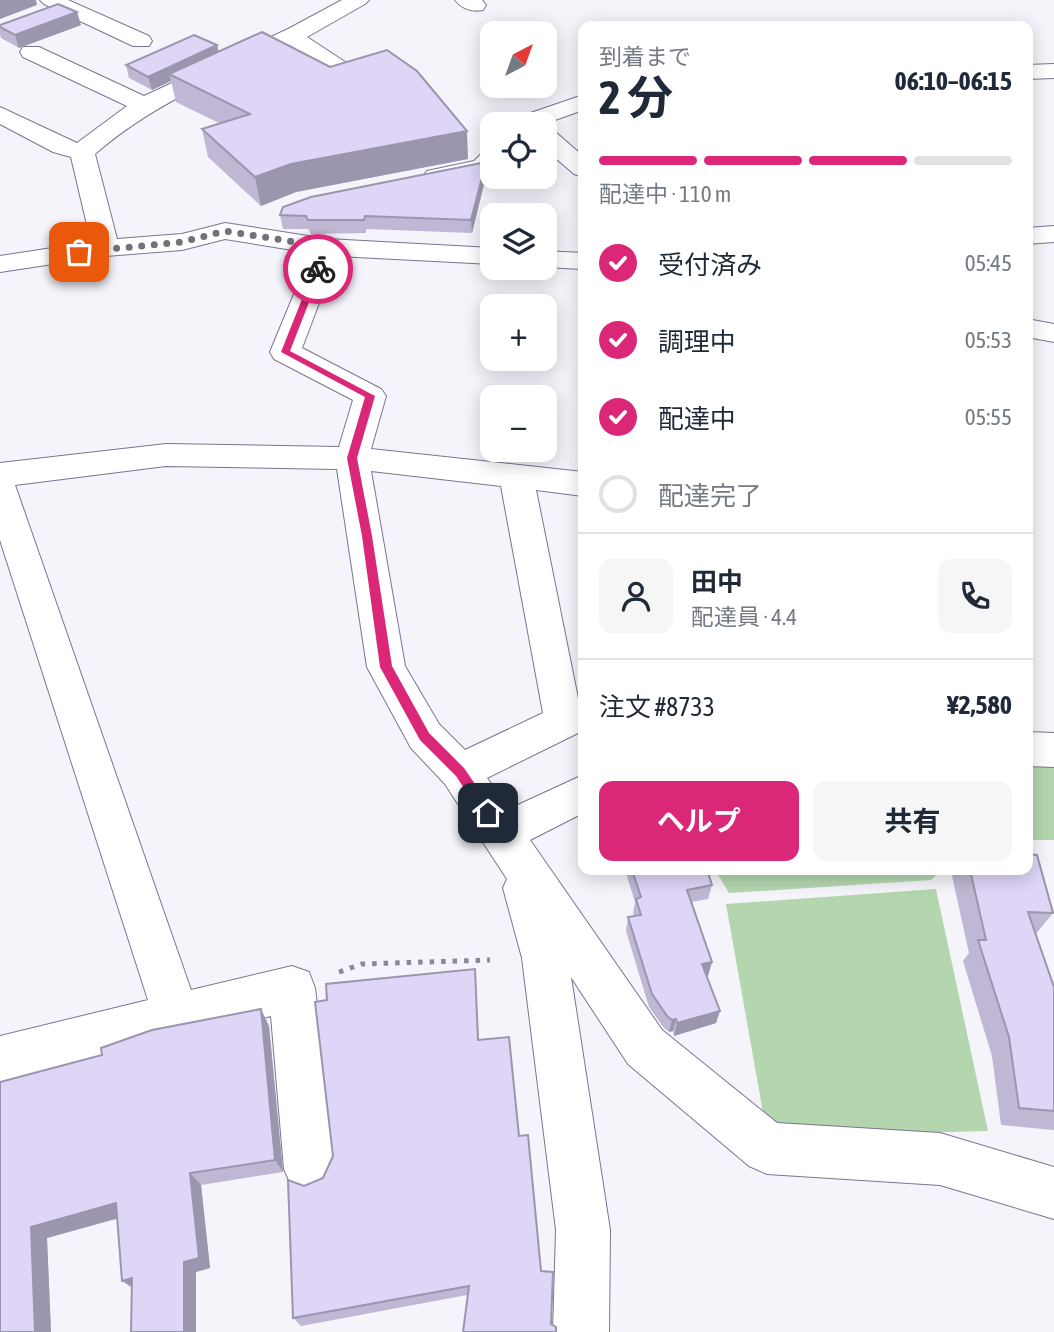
<!DOCTYPE html>
<html lang="ja">
<head>
<meta charset="utf-8">
<style>
  :root { --surface:#fff; --page:#f6f6f7; --text:#1f2937; --muted:#747a83; --line:#e0e1e3; --accent:#db2777 }
  body { margin:0; font-family:"Asap Condensed","Noto Sans JP",sans-serif; background:var(--page); color:var(--text); height:100vh; display:flex; flex-direction:column; font-size:26px; white-space:nowrap }
  * { box-sizing:border-box; margin:0 }
  p { font-size:23px; color:var(--muted) }
  .icon { flex:none; width:38px; height:38px; fill:none; stroke:currentColor; stroke-width:2; stroke-linecap:round; stroke-linejoin:round }
  .map { position:relative; flex:1; overflow:hidden }
  .panel { position:absolute; left:578px; top:21px; width:455px; height:854px; display:flex; flex-direction:column; background:var(--surface); border-radius:14px; box-shadow:0 4px 18px #0003 }
  .panel>* { flex:none }
  .needle { width:46px; rotate:41deg }
  .tools { position:absolute; left:480px; top:21px; display:grid; gap:14px }
  .tools a { display:grid; place-items:center; width:77px; height:77px; border-radius:14px; background:var(--surface); box-shadow:0 4px 18px #0003; font-size:35px }
  .pin { position:absolute; display:grid; place-items:center; width:60px; height:60px; color:#fff; margin:-30px; border-radius:14px; box-shadow:0 4px 10px #0006 }
  .courier { position:absolute; display:grid; place-items:center; width:70px; height:70px; margin:-35px; border:5px solid #db2777; border-radius:50%; background:#fff; color:#222; box-shadow:0 2px 9px #0007 }
  .summary em { font-style:normal; font-weight:700 }
  .summary div { display:flex; flex-direction:column-reverse }
  .summary { display:flex; align-items:center; justify-content:space-between; height:119px; padding:0 21px }
  h1 { font-size:46px; font-weight:700; line-height:52px }
  .bar { display:grid; grid-template-columns:repeat(4,1fr); gap:10px 7px; align-content:center; height:84px; padding:0 21px }
  .bar i { height:9px; border-radius:5px; background:var(--line) }
  .bar .on { background:var(--accent) }
  .bar p { grid-column:span 4 }
  .line { display:flex; align-items:center; gap:18px; padding:0 21px; border-top:2px solid var(--line) }
  .line div { flex:1 }
  .round { display:grid; place-items:center; flex:none; width:74px; height:74px; border-radius:14px; background:var(--page) }
  ol { padding:0 21px; list-style:none }
  li { display:flex; align-items:center; gap:21px; height:77px }
  li p { margin-inline-start:auto }
  li .icon { padding:7px; border-radius:50%; background:var(--accent); color:#fff; stroke-width:4 }
  li:last-child { color:var(--muted) }
  li i { width:38px; height:38px; border:4px solid var(--line); border-radius:50% }
  .primary-button { display:flex; gap:14px; margin-top:auto; padding:14px 21px }
  .primary-button a { flex:1; height:80px; border-radius:14px; background:var(--accent); color:#fff; font-size:28px; font-weight:700; line-height:80px; text-align:center }
  .primary-button a+a { background:var(--page); color:var(--text) }
  .map>svg:first-child { display:block }
</style>
</head>
<body>
<div class="map">
<svg width="1054" height="1332" viewBox="0 0 1054 1332">
  <rect width="100%" height="100%" fill="#f5f4fb"/>
  <g fill="#b4d6af">
    <polygon points="1027,763 1054,764 1054,840 1027,840"/>
    <polygon points="715,870 942,870 931,880 729,893"/>
    <polygon points="936,889 988,1131 910,1133 765,1124 726,904"/>
  </g>
  <g fill="none" stroke-linecap="round" stroke-linejoin="round">
    <defs>
      <g id="minor">
        <polygon points="40,0 68,0 149,36 152,41 149,46 133,46 44,4"/>
        <path d="M342,0H369L365,4L307,37L362,73L366,78L362,83H346L290,45C221,76 152,104 95,154L117,239L182,234L225,223L327,239L492,248V264L337,256L302,348L381,389L386,396L371,449L583,472V496L536,490L583,723L578,733L487,778L509,809L583,775V813L530,840L662,1030L777,1123L940,1133L1054,1167V1219L940,1185L767,1174L749,1166L628,1064L571,977L610,1230L609,1332H553L556,1230L522,958L503,888L507,879L445,784L411,748L367,667L337,469L166,466L15,485L191,990L292,966L309,972L315,988L336,1169L328,1187L310,1195L292,1187L284,1169L271,1016L0,1084V1036L148,1000L0,540V463L166,444L339,447L353,400L274,359L270,352L311,253L225,239L182,250L106,256L0,272V256L91,242L71,157L53,152L0,124V107L77,143L127,106L23,57L20,52L23,47H39L144,96L288,29ZM371,471L501,486L543,713L465,750L439,724L405,666Z"/>
        <path d="M455,0H482L486,5L483,10C472,12 462,9 455,0Z"/>
        <polygon points="1054,64 1054,78 1027,79 1027,65"/>
        <polygon points="583,95 583,110 544,124 510,124 513,119"/>
        <polygon points="544,128 553,130 583,156 583,177 574,174 544,148"/>
        <polygon points="492,149 491,172 436,184 427,181 423,176 427,171 474,161 483,152"/>
        <polygon points="1054,226 1054,242 1027,244 1027,228"/>
        <polygon points="544,251 583,253 583,269 544,267"/>
        <polygon points="1027,319 1054,324 1054,342 1027,337"/>
        <polygon points="1027,732 1054,733 1054,767 1027,766"/>
      </g>
    </defs>
    <use href="#minor" stroke="#7c7492" stroke-width="2"/>
    <polyline stroke="#8b8993" stroke-width="5" stroke-dasharray="4.5 7" stroke-linecap="butt" points="339,972 362,964 490,960"/>
    <use href="#minor" fill="#fff" fill-rule="evenodd"/>
  </g>
  <g fill="#bfb7d4">
    <polygon points="0,25 81,25 19,48 1,38 0,34"/>
    <polygon points="217,45 219,52 468,159 296,192 261,206 208,157 202,129 219,123 176,102 171,81 152,90 129,78 126,65"/>
    <polygon points="486,162 486,176 472,233 366,229 366,233 311,234 308,229 283,229 280,215"/>
    <polygon points="625,870 707,870 712,885 708,899 692,902 712,962 707,976 716,1023 674,1036 673,1031 669,1032 664,1028 649,1007 626,931 628,917 634,916 633,913 635,902"/>
    <polygon points="956,870 1027,870 1053,913 1036,934 1054,986 1054,1130 1001,1125 992,1056 963,961 969,953 952,876"/>
    <polygon points="475,969 479,1040 509,1037 467,1295 301,1326 293,1318 304,1186 323,1178 333,1156"/>
    <polygon points="269,1026 283,1172 201,1185 210,1268 196,1272 196,1332 131,1332 132,1288 118,1218 47,1238 51,1332 0,1332 0,1082"/>
  </g>
  <g fill="#9b95ad">
    <polygon points="0,0 36,0 37,5 0,19"/>
    <polygon points="77,12 81,25 19,48 15,35"/>
    <polygon points="217,45 220,58 169,74 171,81 152,90 148,77"/>
    <polygon points="467,131 468,159 296,192 261,206 255,177 291,164"/>
    <polygon points="486,162 486,176 472,233 471,220"/>
    <polygon points="712,962 708,976 698,978 702,964"/>
    <polygon points="261,1009 269,1026 283,1172 275,1160"/>
    <polygon points="720,1011 716,1023 674,1036 677,1023"/>
    <polygon points="676,1019 673,1031 669,1032 672,1020"/>
    <polygon points="190,1173 201,1185 210,1268 196,1272 196,1332 184,1332 184,1262"/>
    <polygon points="116,1203 130,1215 47,1238 51,1332 35,1332 31,1227"/>
    <polygon points="132,1278 136,1290 122,1281"/>
  </g>
  <g fill="#ded5f7" stroke="#9b95ad" stroke-width="2">
    <polygon points="58,4 77,12 15,35 0,27 0,25"/>
    <polygon points="262,32 330,67 387,50 417,71 467,131 291,164 255,177 202,129 250,114 169,74"/>
    <polygon points="194,35 217,45 148,77 126,65"/>
    <polygon points="486,162 471,220 365,216 364,220 308,220 306,216 280,215 283,207 311,197"/>
    <polygon points="1027,854 1037,855 1053,913 1028,912 1054,987 1054,1111 1019,1108 1009,1037 978,940 986,940 970,870 1027,870"/>
    <polygon points="632,870 707,870 712,885 687,890 712,962 702,964 720,1011 677,1023 676,1019 672,1020 667,1016 652,994 628,917 641,915 636,899 641,897"/>
    <polygon points="475,969 478,1040 509,1037 519,1136 528,1135 541,1271 553,1272 551,1324 556,1327 556,1332 463,1332 469,1286 293,1318 288,1180 304,1186 323,1178 333,1156 315,1002 327,1000 326,984"/>
    <polygon points="261,1009 275,1160 190,1173 199,1258 184,1262 184,1332 131,1332 132,1278 122,1281 116,1203 31,1227 35,1332 0,1332 0,1082 102,1055 101,1048 152,1030"/>
  </g>
  <polygon fill="#db2777" points="318,267 322,269 290,351 375,396 357,458 372,536 392,666 429,733 464,768 492,809 494,813 488,818 483,817 456,776 420,740 380,667 362,536 347,458 365,397 281,352 314,269"/>
  <g fill="none" stroke-linecap="round" stroke-linejoin="round">
    <polyline stroke="#74717c" stroke-width="7" stroke-dasharray="0 12.6" points="79,252 182,242 225,231 327,247 318,269"/>
  </g>
</svg>
<div class="tools">
<a><svg class="needle" viewBox="-14 -14 28 28"><path d="M0-13l5 13h-10z" fill="#e53935"/><path d="M0 13l5-13h-10z" fill="#747a83"/></svg></a>
<a><svg class="icon" aria-label="locate" viewBox="0 0 24 24"><circle cx="12" cy="12" r="6"/><path d="M12 2v4M12 18v4M2 12h4M18 12h4"/></svg></a>
<a><svg class="icon" aria-label="layers" viewBox="0 0 24 24"><path d="M12 4l9 5-9 5-9-5zM3 14l9 5 9-5"/></svg></a>
<a>+</a>
<a>−</a>
</div>
<div class="pin" style="left:79px;top:252px;background:#ea580c"><svg class="icon" aria-label="bag" viewBox="0 0 24 24"><path d="M5 8h14l-1 12H6zM9 8a3 3 0 0 1 6 0"/></svg></div>
<div class="pin" style="left:488px;top:813px;background:#1f2937"><svg class="icon" aria-label="home" viewBox="0 0 24 24"><path d="M3 11l9-7 9 7M6 9v11h12V9"/></svg></div>
<div class="courier" style="left:318px;top:269px"><svg class="icon" aria-label="bike" viewBox="0 0 24 24"><circle cx="6" cy="16" r="4"/><circle cx="18" cy="16" r="4"/><path d="M6 16l4-8h5l3 8M10 8l3 8H6M13 5h3"/></svg></div>
<section class="panel">
<div class="summary"><div><h1>2 分</h1><p>到着まで</p></div><em>06:10–06:15</em></div>
<div class="bar"><i class="on"></i><i class="on"></i><i class="on"></i><i></i><p>配達中 · 110 m</p></div>
<ol>
<li><svg class="icon" aria-label="check" viewBox="0 0 24 24"><path d="M5 12l5 5 9-10"/></svg>受付済み<p>05:45</p></li>
<li><svg class="icon" aria-label="check" viewBox="0 0 24 24"><path d="M5 12l5 5 9-10"/></svg>調理中<p>05:53</p></li>
<li><svg class="icon" aria-label="check" viewBox="0 0 24 24"><path d="M5 12l5 5 9-10"/></svg>配達中<p>05:55</p></li>
<li><i></i>配達完了</li>
</ol>
<div class="line" style="height:126px"><a class="round"><svg class="icon" aria-label="person" viewBox="0 0 24 24"><circle cx="12" cy="8" r="4"/><path d="M4 21q1-7 8-7t8 7"/></svg></a><div><b>田中</b><p>配達員 · 4.4</p></div><a class="round"><svg class="icon" aria-label="phone" viewBox="0 0 24 24"><path d="M5 4h4l2 5-3 2q2 4 5 5l2-3 5 2v4C11 20 4 13 5 4z"/></svg></a></div>
<div class="line" style="height:91px"><div>注文 #8733</div><b>¥2,580</b></div>
<div class="primary-button"><a>ヘルプ</a><a>共有</a></div>
</section>
</div>
</body>
</html>
